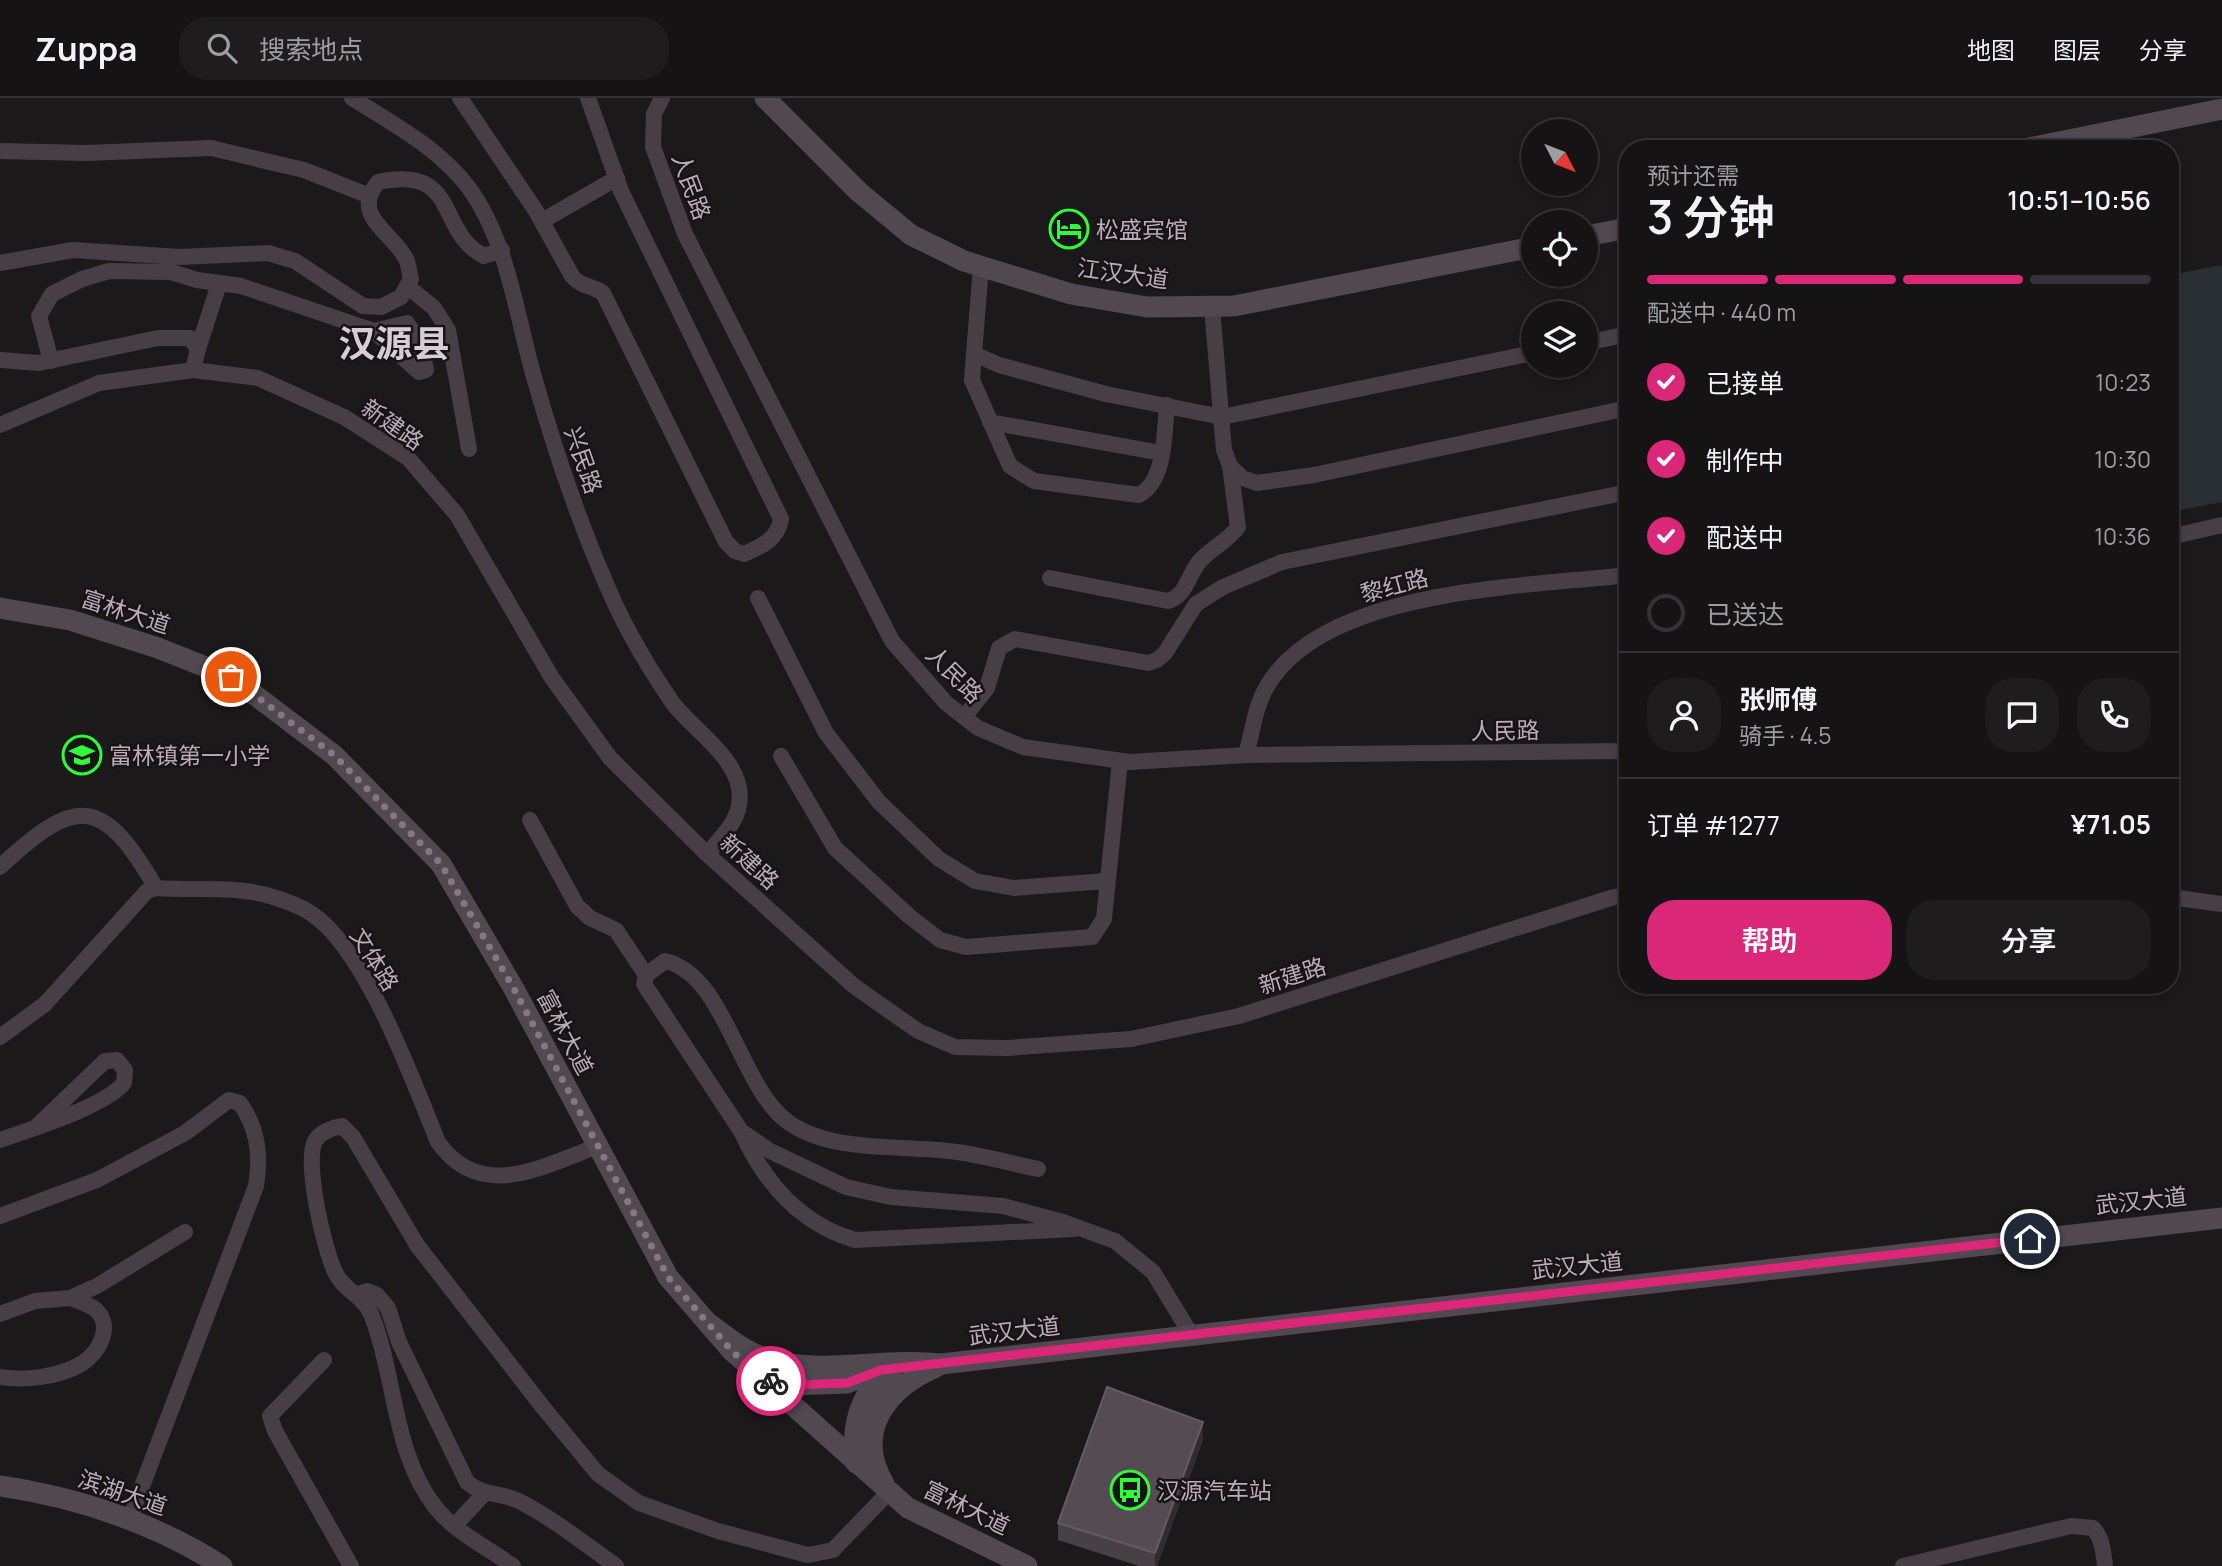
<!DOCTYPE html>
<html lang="zh">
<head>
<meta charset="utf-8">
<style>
  :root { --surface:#151314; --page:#1e1c1d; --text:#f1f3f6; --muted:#9d9ea0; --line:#343234; --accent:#db2777 }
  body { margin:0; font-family:Manrope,"Noto Sans SC",sans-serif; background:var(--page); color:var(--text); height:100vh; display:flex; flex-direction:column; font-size:26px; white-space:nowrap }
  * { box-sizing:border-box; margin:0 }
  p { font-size:23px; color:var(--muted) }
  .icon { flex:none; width:38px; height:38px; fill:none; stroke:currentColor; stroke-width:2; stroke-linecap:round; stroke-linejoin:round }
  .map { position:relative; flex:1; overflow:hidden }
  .panel { position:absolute; left:1619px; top:42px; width:560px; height:854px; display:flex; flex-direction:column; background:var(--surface); border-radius:28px; box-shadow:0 4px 10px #0003,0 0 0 2px var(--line) }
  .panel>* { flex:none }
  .needle { width:46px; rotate:132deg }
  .tools { position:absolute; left:1521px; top:21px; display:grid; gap:14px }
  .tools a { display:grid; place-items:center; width:77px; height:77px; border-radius:50%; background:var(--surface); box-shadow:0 4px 10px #0003,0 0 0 2px var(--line); font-size:35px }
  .pin { position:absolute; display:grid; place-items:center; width:60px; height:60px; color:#fff; margin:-30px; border:4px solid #fff; border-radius:50%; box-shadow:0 2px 7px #0007 }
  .courier { position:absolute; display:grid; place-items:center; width:70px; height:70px; margin:-35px; border:5px solid #db2777; border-radius:50%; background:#fff; color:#222; box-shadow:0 2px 9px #0007 }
  .summary em { font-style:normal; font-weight:600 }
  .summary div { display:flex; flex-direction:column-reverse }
  .summary { display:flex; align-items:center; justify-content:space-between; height:119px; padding:0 28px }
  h1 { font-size:46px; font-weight:600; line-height:52px }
  .bar { display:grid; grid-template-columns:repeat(4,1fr); gap:10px 7px; align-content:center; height:84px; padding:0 28px }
  .bar i { height:9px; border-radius:5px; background:var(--line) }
  .bar .active { background:var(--accent) }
  .bar p { grid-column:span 4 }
  .line { display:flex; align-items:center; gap:18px; padding:0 28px; border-top:2px solid var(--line) }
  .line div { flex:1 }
  .round { display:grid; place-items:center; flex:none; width:74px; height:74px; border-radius:28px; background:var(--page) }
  ol { padding:0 28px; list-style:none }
  li { display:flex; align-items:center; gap:21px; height:77px }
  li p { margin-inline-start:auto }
  li .icon { padding:7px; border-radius:50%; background:var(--accent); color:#fff; stroke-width:4 }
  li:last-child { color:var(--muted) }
  li i { width:38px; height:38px; border:4px solid var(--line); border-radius:50% }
  .cta { display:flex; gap:14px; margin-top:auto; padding:14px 28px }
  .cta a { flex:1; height:80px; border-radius:28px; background:var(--accent); color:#fff; font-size:28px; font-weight:600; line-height:80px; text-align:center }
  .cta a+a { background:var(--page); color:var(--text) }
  header { display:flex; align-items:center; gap:42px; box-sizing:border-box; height:98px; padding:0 35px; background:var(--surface); border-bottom:2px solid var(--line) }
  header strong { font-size:33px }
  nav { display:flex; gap:38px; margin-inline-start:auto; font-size:24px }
  .search { width:490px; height:63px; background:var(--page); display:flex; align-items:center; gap:18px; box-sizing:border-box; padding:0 24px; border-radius:28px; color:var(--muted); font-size:26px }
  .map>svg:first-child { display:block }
</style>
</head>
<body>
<header>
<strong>Zuppa</strong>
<div class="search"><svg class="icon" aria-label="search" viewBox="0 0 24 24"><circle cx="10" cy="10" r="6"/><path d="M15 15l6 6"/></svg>搜索地点</div>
<nav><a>地图</a><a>图层</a><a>分享</a></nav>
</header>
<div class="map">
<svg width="2222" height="1468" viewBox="0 0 2222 1468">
  <rect width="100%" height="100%" fill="#1c191b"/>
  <polygon fill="#292f35" points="2222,167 2222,404 2170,414 2170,177"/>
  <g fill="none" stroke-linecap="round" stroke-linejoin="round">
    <g stroke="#473f45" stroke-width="16">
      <path d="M352,0C393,26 439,50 469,90C508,144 516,216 534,279C556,357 582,434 616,508C632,542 651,573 672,604C694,634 747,664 739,707C736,726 719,742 707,756"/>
      <path d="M460,0L536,113L572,178C582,190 593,187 603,195L726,444L735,453L744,456C761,449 778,441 781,421L621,93L588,0"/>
      <polyline points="662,0 654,16 653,49 685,136 892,543 946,605 978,630 1023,649 1130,664 1246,657 1628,653"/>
      <polyline points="0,53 86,55 211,50 304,72 367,97"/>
      <polyline points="542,123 617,80"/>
      <path d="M0,165L73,152L180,159L268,155L295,163L363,208L381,209L401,199L411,181C409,175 409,165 405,159C390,133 351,117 378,84C461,67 435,133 484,158L502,152"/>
      <polyline points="981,168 974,256 999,267 1106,296 1222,319 1533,255"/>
      <polyline points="407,188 434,210 448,232 469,351"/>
      <polyline points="1212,209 1224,352 1230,368 1242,380 1257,385 1314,377 1628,310"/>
      <polyline points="1586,245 1628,236"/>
      <polyline points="198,251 219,186"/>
      <path d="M974,256L972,282L1010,368L1034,383L1139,397C1166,383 1164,335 1167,307"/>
      <polyline points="0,262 39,265 158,240 190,240 198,251 193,272"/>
      <polyline points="51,263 39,218 52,196 82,181 109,173 171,174 197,182 241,188 374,233 419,274 426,272 420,244 407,225 374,233"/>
      <polyline points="990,324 1161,355"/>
      <polyline points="0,327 99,285 193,272 258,280 344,319 408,360 457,417 552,580 610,660 707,756 854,888 918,933 955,949 1007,950 1131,941 1239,918 1614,799 1628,798"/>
      <polyline points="2170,439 2222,427"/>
      <path d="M1050,480L1168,503C1187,497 1188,477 1199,464C1211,450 1227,444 1238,429L1230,368"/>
      <polyline points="758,500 826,635 879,704 939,761 975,783 1014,790 1107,783"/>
      <polyline points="964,619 987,590 999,550 1015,541 1148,565 1157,562 1165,555 1196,506 1223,489 1282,464 1628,394"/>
      <path d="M1246,657C1252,636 1255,609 1266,590C1322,490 1525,489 1628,477"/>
      <polyline points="781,658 835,750 909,818 940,842 966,849 1092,839 1104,821 1120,663"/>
      <polyline points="530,722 577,808 590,820 616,832 646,877"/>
      <path d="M0,769C75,699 102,696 156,790"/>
      <polyline points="2170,799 2222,806"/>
      <path d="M0,939L45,906L147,793L156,790C194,793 237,787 273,799C286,803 301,808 312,816C366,852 413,983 438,1044C481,1105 543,1068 598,1048"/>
      <path d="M741,1033C764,1084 800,1126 855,1142L1074,1131"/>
      <path d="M0,1042C31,1031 104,1009 124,985L125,972L117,962L105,963L37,1028"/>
      <path d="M1038,1071C1009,1065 979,1056 949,1053C900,1047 831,1055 788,1024C740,990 725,876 665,863L646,877L644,886L741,1033L770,1053L846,1089L891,1099L1003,1108L1063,1124L1115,1143L1153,1174L1192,1238"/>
      <path d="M0,1118L97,1082L185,1035L229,1002L240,1005C258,1031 261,1057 256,1088L130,1420"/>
      <path d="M358,1196L367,1193L377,1197L388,1210L399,1244L467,1384C484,1399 502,1394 521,1404C555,1422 585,1446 616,1468"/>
      <polyline points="0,1216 35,1203 70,1200 97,1188 185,1134"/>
      <polyline points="324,1262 270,1318 275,1333 351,1468"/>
      <path d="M0,1279C24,1283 59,1279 81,1266C98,1256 115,1228 95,1211C88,1206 78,1203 70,1200"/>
      <polyline points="455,1427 484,1396"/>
      <path d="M513,1468C488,1450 455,1434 436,1410C393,1356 396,1280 372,1218C364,1198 343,1192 335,1174C324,1151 304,1065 315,1043C321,1033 332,1030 342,1028L353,1039L417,1147L542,1308L598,1376L639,1405L718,1433L808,1457L833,1452L889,1394"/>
      <path d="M1903,1468L2071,1428L2093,1430C2103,1441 2103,1453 2105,1468"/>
    </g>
    <g stroke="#524850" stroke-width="21">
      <polyline points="765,0 859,94 911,137 964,163 1071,196 1147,209 1234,208 1533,149"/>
      <polyline points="2024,51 2222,11"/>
      <polyline points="1586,138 1628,130"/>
      <polyline points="0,510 70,522 158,550 231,579 334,657 441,766 514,891 668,1179 731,1252 908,1410 1027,1468"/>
      <path d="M707,1224C724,1237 741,1251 762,1259C818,1279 882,1259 941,1266L2222,1120"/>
      <polyline points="762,1282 791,1287 847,1285 884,1271"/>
      <path d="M856,1365C851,1330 859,1292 891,1274"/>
      <path d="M884,1386C853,1333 887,1290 936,1269"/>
      <path d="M0,1388C80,1400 153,1424 222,1468"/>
    </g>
  </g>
  <polygon fill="#474146" points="1203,1342 1157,1468 1139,1468 1058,1442 1058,1425"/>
  <polygon fill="#302c2f" points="1203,1324 1203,1342 1157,1468 1155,1468 1155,1455"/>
  <polygon fill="#544c52" stroke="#645b63" stroke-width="2" points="1107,1289 1203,1324 1155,1455 1058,1425"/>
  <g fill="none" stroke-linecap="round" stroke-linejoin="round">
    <polyline stroke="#857883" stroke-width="7" stroke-dasharray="0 12.6" points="231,579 334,657 441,766 514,891 668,1179 731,1252 762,1282 771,1283"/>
    <polyline stroke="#db2777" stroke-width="9" points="771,1283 791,1287 847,1285 881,1272 2030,1141"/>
  </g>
  <defs>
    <symbol id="hotel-ring" viewBox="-11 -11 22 22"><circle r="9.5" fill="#171416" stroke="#2fff3b" stroke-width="1.5"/><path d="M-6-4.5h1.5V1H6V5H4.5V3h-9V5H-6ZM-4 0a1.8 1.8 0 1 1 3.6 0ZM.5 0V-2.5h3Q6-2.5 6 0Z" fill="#2fff3b"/></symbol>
    <symbol id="school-ring" viewBox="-11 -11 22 22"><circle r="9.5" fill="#171416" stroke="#2fff3b" stroke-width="1.5"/><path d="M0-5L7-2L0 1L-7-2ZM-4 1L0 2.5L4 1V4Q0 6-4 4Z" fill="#2fff3b"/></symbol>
    <symbol id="bus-ring" viewBox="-11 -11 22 22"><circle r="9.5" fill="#171416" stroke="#2fff3b" stroke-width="1.5"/><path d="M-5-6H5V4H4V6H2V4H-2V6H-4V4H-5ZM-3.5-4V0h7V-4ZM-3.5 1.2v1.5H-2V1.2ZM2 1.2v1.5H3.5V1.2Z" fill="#2fff3b"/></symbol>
  </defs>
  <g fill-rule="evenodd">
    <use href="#hotel-ring" x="1047" y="109" width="44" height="44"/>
    <use href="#school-ring" x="60" y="635" width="44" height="44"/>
    <use href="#bus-ring" x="1108" y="1370" width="44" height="44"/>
  </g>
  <g text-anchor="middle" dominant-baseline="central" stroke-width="5" stroke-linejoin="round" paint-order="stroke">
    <g font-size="23" fill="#bdabbb" stroke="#171416">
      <text transform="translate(692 88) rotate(70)">人民路</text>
      <text transform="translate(1123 175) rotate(8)">江汉大道</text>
      <text transform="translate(393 326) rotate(35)">新建路</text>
      <text transform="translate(584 362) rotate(71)">兴民路</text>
      <text transform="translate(1394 487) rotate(-15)">黎红路</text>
      <text transform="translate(126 513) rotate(18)">富林大道</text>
      <text transform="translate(955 576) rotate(45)">人民路</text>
      <text transform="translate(1505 632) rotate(-1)">人民路</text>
      <text transform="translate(750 763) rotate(42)">新建路</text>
      <text transform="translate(375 861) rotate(58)">文体路</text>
      <text transform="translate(1292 877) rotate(-18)">新建路</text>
      <text transform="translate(566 934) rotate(62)">富林大道</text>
      <text transform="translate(2141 1102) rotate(-6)">武汉大道</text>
      <text transform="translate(1577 1167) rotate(-6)">武汉大道</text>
      <text transform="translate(1014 1232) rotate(-7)">武汉大道</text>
      <text transform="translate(123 1394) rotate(19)">滨湖大道</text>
      <text transform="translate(967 1409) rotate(26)">富林大道</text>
    </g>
    <g font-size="23" fill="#bdabbb" stroke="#171416" text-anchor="start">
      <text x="1096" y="131">松盛宾馆</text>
      <text x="109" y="657">富林镇第一小学</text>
      <text x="1157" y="1392">汉源汽车站</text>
    </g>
    <g font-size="37" font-weight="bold" fill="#d8ccd7" stroke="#171416">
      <text x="394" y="245">汉源县</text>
    </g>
  </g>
</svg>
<div class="tools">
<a><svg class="needle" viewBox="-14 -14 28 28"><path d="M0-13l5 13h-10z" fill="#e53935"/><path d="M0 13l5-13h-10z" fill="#9d9ea0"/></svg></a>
<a><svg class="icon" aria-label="locate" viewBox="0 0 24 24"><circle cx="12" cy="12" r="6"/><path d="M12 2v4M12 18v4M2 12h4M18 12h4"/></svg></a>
<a><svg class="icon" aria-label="layers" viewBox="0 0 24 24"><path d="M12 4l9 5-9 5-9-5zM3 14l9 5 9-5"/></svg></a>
</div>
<div class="pin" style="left:231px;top:579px;background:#ea580c"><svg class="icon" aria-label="bag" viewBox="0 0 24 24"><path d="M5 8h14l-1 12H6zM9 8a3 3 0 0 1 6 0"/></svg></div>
<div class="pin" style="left:2030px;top:1141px;background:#1f2937"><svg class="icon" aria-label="home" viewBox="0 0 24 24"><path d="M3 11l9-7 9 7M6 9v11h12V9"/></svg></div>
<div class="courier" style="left:771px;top:1283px"><svg class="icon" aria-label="bike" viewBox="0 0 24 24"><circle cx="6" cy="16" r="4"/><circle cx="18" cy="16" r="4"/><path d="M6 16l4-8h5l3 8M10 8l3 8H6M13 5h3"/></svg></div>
<section class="panel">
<div class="summary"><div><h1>3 分钟</h1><p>预计还需</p></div><em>10:51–10:56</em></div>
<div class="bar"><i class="active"></i><i class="active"></i><i class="active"></i><i></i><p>配送中 · 440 m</p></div>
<ol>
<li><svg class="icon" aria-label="check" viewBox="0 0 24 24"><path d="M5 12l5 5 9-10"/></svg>已接单<p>10:23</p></li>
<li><svg class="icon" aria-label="check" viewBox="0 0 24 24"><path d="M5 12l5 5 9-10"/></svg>制作中<p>10:30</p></li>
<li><svg class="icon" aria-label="check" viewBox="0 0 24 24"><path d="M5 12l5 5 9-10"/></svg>配送中<p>10:36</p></li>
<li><i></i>已送达</li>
</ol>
<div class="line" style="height:126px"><a class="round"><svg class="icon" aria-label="person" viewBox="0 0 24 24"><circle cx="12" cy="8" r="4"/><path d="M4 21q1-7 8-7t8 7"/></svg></a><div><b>张师傅</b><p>骑手 · 4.5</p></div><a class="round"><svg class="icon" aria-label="chat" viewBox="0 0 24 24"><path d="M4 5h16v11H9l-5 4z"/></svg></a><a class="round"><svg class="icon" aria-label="phone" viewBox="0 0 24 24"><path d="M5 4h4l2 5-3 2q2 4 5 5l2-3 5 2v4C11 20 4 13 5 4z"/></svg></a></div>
<div class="line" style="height:91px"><div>订单 #1277</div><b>¥71.05</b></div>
<div class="cta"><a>帮助</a><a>分享</a></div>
</section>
</div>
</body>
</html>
